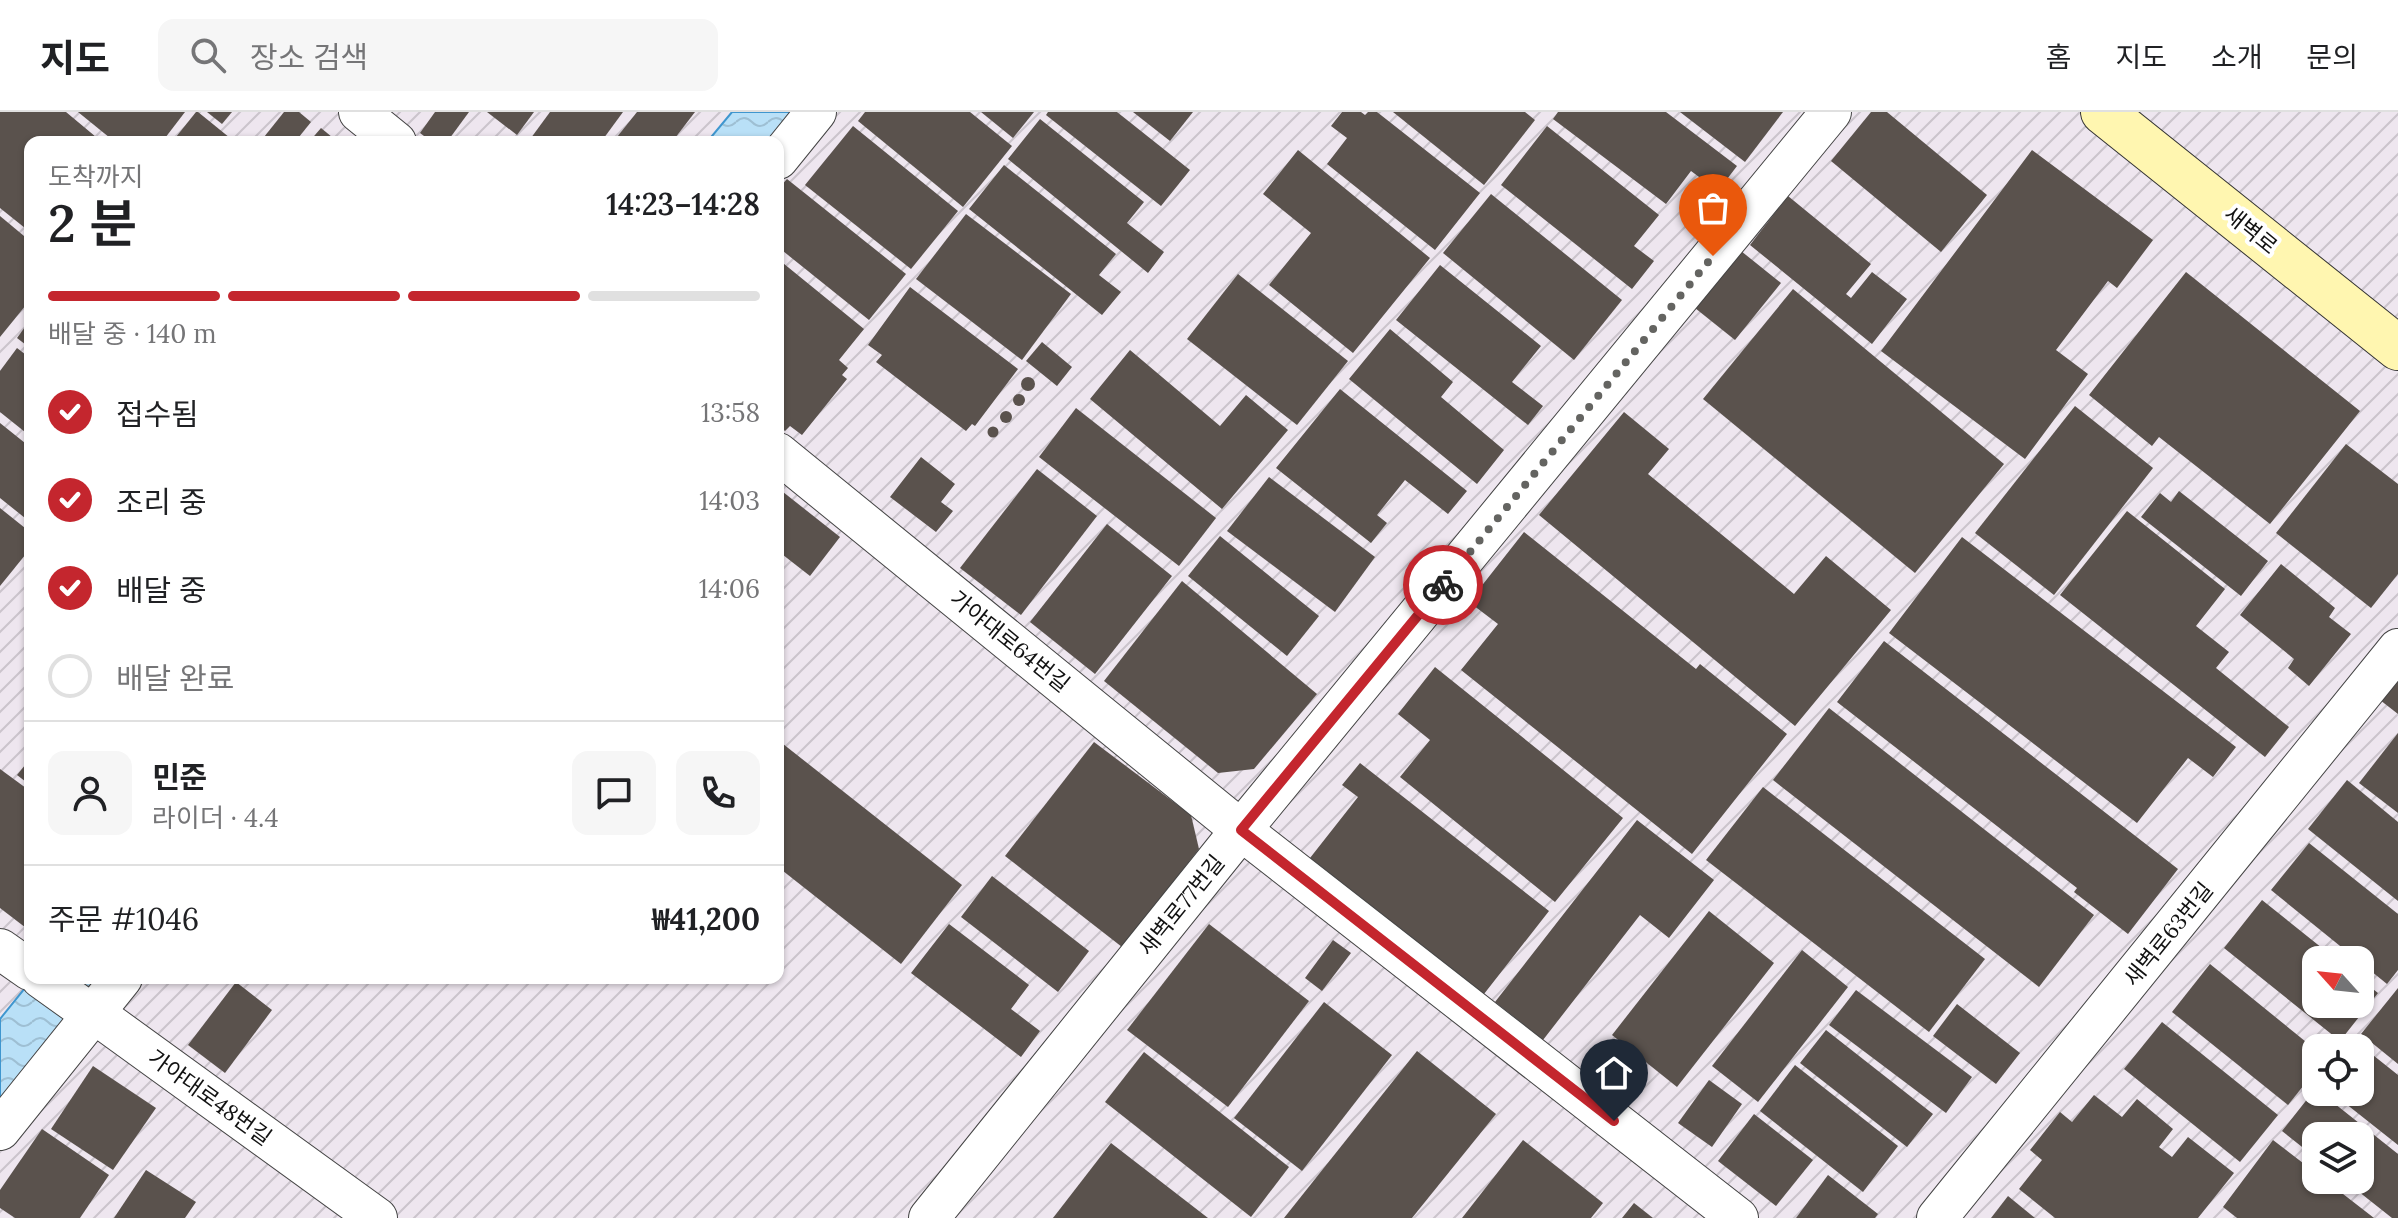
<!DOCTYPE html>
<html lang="ko">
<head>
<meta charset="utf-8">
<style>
  :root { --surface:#fff; --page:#f6f6f6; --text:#202124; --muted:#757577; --line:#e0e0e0; --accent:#c4262e }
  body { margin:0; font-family:Lora,"Noto Sans KR",serif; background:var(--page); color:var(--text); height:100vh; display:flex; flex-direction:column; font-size:30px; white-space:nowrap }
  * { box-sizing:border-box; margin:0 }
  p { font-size:26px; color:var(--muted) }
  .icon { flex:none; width:44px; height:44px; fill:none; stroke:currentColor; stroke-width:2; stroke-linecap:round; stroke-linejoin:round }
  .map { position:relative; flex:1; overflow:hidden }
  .drawer { position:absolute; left:24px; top:24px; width:760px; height:848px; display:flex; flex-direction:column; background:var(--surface); border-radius:16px; box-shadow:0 2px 6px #0004 }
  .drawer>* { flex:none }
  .needle { width:52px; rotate:297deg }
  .buttons { position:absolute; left:2302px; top:834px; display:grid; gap:16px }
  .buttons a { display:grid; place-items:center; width:72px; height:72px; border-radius:16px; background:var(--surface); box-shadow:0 2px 6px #0004; font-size:40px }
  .pin { position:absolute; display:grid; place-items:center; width:68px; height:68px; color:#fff; margin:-82px -34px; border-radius:50% 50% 50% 0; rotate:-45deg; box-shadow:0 0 8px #0007 }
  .pin .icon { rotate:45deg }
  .courier { position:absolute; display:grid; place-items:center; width:80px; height:80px; margin:-40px; border:6px solid #c4262e; border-radius:50%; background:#fff; color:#222; box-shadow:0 2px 10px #0007 }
  .head em { font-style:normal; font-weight:600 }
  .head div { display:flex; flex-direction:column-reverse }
  .head { display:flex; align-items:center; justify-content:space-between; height:136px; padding:0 24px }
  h1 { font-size:52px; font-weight:600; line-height:60px }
  .bar { display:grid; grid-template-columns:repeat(4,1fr); gap:12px 8px; align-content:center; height:96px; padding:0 24px }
  .bar i { height:10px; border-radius:6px; background:var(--line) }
  .bar .on { background:var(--accent) }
  .bar p { grid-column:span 4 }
  .line { display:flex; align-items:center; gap:20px; padding:0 24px; border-top:2px solid var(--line) }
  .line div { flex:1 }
  .round { display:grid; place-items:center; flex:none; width:84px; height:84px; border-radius:16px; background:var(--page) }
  ol { padding:0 24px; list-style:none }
  li { display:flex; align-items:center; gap:24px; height:88px }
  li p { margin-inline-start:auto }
  li .icon { padding:8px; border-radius:50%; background:var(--accent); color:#fff; stroke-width:4 }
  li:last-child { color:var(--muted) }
  li i { width:44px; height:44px; border:4px solid var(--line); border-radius:50% }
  header { display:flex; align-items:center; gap:48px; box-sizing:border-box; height:112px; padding:0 40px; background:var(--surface); border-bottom:2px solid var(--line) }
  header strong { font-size:38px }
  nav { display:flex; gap:44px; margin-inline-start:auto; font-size:28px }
  .search { width:560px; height:72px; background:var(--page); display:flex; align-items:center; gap:20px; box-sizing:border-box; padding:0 28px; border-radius:16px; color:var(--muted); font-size:30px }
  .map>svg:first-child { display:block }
</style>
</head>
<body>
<header>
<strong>지도</strong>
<div class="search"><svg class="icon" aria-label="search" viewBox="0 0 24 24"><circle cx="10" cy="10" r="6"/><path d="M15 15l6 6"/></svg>장소 검색</div>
<nav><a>홈</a><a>지도</a><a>소개</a><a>문의</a></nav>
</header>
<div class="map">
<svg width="2398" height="1106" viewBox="0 0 2398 1106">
  <defs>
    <pattern id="industrial-furrows" width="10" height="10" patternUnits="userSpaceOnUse" patternTransform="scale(2)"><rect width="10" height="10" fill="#eee6ef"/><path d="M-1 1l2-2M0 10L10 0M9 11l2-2" fill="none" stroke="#cbc4cc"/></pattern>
    <pattern id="water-waves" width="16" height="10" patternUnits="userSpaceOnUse" patternTransform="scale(2)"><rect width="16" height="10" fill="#b9e0f7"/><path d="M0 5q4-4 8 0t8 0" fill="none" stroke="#9ebfd3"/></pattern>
  </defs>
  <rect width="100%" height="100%" fill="#fffdf5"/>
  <path fill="url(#industrial-furrows)" fill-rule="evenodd" d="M0,0H2398V1106H0ZM30,30H778V866H30ZM2316,848H2360V892H2316ZM2316,936H2360V980H2316ZM2316,1024H2360V1068H2316Z"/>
  <g fill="url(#water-waves)" stroke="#3f96cf" stroke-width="2">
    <polygon points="732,0 791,0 767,30 707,30"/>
    <polygon points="33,866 102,866 0,994 0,907"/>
  </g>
  <g fill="#5a524d">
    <polygon points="0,0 66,0 102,30 30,30 30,120 0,96"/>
    <polygon points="78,0 185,0 162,30 115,30"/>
    <polygon points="196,0 198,0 235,30 172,30"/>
    <polygon points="207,0 232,0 222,12"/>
    <polygon points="284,0 299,0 311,10 295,30 260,30"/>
    <polygon points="435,0 469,0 447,30 432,30 420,21"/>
    <polygon points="487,0 534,0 517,23"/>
    <polygon points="550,0 623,0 601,30 528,30"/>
    <polygon points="637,0 695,0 672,30 613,30"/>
    <polygon points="865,0 970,0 1012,34 963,95 858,9"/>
    <polygon points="981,0 1034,0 1013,26"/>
    <polygon points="1048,0 1117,0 1190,58 1161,94 1046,3"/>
    <polygon points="1133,0 1193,0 1170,29"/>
    <polygon points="1342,0 1361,0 1365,3 1368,0 1377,0 1480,81 1435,138 1327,52 1347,26 1331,14"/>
    <polygon points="1393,0 1525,0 1535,8 1484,73"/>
    <polygon points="1558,0 1666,0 1737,54 1718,79 1691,59 1666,92 1553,7"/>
    <polygon points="1680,0 1783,0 1745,50"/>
    <polygon points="1871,0 1887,0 1987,83 1941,140 1831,49"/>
    <polygon points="1040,7 1144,90 1127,111 1164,140 1148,161 1008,47"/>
    <polygon points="853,14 958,99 911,157 805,73"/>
    <polygon points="1547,14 1659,103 1634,134 1654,149 1632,177 1501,73"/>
    <polygon points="321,16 338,30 309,30"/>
    <polygon points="1298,38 1430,146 1353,241 1269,173 1311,121 1263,82"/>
    <polygon points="2032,38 2153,128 2117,176 2108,169 2056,238 2088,262 2025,347 1881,239"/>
    <polygon points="1004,53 1116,142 1099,163 1121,180 1102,203 969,97"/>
    <polygon points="787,67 906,162 869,208 778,135 778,77"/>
    <polygon points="1491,82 1622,188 1574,248 1443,141"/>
    <polygon points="1788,84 1871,152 1846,182 1851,186 1872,160 1907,187 1872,232 1750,133"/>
    <polygon points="966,102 1071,182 1022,248 916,167"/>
    <polygon points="0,104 30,129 30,188 0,225"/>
    <polygon points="1741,139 1781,171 1735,228 1695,196"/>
    <polygon points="778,147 864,217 839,248 848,256 842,263 847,267 802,323 790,314 785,319 778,313"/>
    <polygon points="1440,153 1541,234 1512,270 1543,294 1528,313 1396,208"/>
    <polygon points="2186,160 2360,299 2270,412 2159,325 2152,334 2089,283"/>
    <polygon points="1238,162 1348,249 1297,313 1187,227"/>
    <polygon points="910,175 1018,257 975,314 972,312 966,319 876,250 882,243 868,233"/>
    <polygon points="1793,177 2004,352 1915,461 1703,287"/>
    <polygon points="30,208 30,236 17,226"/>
    <polygon points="1390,217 1453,270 1441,285 1504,338 1477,372 1349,267"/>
    <polygon points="1042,230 1072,255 1057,274 1026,249"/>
    <polygon points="17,236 30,246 30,324 0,300 0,259"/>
    <polygon points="1130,238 1220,314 1246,283 1288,318 1222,397 1090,287"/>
    <circle cx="1028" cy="272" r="7"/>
    <polygon points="1340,277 1467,379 1448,402 1405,368 1377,403 1387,411 1371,431 1276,356"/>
    <circle cx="1019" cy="288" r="6"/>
    <polygon points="2075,294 2153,356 2054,483 1975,421"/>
    <polygon points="1076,296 1216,406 1179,454 1039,345"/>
    <circle cx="1006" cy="305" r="6"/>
    <polygon points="1624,300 1669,337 1648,362 1794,482 1826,444 1891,498 1795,614 1539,403"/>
    <polygon points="0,311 30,335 30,410 0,386"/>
    <circle cx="993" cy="320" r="5.5"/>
    <polygon points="2346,332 2398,372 2398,462 2371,496 2276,421"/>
    <polygon points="921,345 955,372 941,390 953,399 936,420 890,385"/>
    <polygon points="1037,357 1097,404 1021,503 960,456"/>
    <polygon points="1269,365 1375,445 1335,500 1227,419"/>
    <polygon points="778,376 840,425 810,464 778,439"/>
    <polygon points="2179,379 2268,449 2241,484 2141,405 2160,381 2171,390"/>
    <polygon points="0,396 30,420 30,437 0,474"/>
    <polygon points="2127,399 2225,477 2196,514 2229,540 2216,556 2289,615 2265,645 2060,483"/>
    <polygon points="1107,412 1172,464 1095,562 1030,510"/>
    <polygon points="1524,420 1696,557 1700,552 1787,622 1692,742 1461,558 1498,512 1469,490"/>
    <polygon points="1220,424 1319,504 1287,544 1188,464"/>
    <polygon points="1962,425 2236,635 2213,665 2188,646 2137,711 1889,521"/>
    <polygon points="2281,452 2335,496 2329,505 2351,522 2309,574 2288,556 2294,547 2240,503"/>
    <polygon points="1182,469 1317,582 1254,657 1218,661 1104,569"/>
    <polygon points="1884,529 2178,757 2128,822 2074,780 2077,776 1837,590"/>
    <polygon points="1435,555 1623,706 1555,790 1400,665 1430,628 1398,602"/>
    <polygon points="2398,565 2398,602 2380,588"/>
    <polygon points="1829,596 2094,803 2039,875 1773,668"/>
    <polygon points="2398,621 2398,701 2359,671"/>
    <polygon points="778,628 962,773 901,852 778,755"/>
    <polygon points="1094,630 1191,703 1199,737 1122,835 1005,744"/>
    <polygon points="30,647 30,673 17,663"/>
    <polygon points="1360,651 1549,799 1484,882 1310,746 1358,685 1342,673"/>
    <polygon points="0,657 30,679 30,819 0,796"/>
    <polygon points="2347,668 2398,710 2398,789 2308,717"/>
    <polygon points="1763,675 1985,847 1929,920 1706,748"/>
    <polygon points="1637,708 1714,768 1669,826 1640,803 1543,928 1495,890"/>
    <polygon points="2309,731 2398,802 2398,858 2387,872 2271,778"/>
    <polygon points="992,764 1089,839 1058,880 961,805"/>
    <polygon points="2262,788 2337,848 2316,848 2316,892 2360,892 2360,867 2378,881 2340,929 2224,836"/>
    <polygon points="1709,799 1774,851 1677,975 1612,923"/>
    <polygon points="949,812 1029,873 1011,897 1040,919 1021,945 911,861"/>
    <polygon points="1209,812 1309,889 1228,995 1127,918"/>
    <polygon points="1333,828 1351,841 1322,879 1305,866"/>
    <polygon points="1802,838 1848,875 1758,990 1712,954"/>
    <polygon points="2210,852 2316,938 2316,958 2288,993 2172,900"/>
    <polygon points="236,870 272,898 225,961 188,933"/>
    <polygon points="2398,876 2398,952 2361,922"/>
    <polygon points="1856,878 1972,965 1946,1001 1829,913"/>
    <polygon points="1324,890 1392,943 1302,1059 1234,1006"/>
    <polygon points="1957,892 2020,941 1996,972 1933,924"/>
    <polygon points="2162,910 2278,1003 2240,1050 2124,957"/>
    <polygon points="1826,918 1933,1002 1907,1035 1800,951"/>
    <polygon points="2354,928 2398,963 2398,1033 2331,980 2360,980 2360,936 2348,936"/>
    <polygon points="1417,939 1496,1002 1412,1106 1284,1106"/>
    <polygon points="1144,940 1289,1055 1251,1105 1105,990"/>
    <polygon points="1795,953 1898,1034 1863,1080 1760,999"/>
    <polygon points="93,954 156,996 113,1058 51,1017"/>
    <polygon points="1709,968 1742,992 1712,1035 1678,1011"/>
    <polygon points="2316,976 2316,980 2320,980 2398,1042 2398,1106 2392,1106 2344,1068 2360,1068 2360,1024 2316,1024 2316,1046 2282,1019"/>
    <polygon points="2094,983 2122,1005 2137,987 2173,1017 2159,1035 2172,1045 2188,1025 2234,1061 2198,1106 2055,1106 2019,1077 2042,1048 2030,1038 2060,1000 2072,1010"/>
    <polygon points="1754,1002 1813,1048 1776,1094 1718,1049"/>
    <polygon points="42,1017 109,1063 80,1106 15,1106 0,1096 0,1078"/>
    <polygon points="1523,1028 1603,1091 1591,1106 1462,1106"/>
    <polygon points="2273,1028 2316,1061 2316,1068 2325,1068 2374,1106 2237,1106 2223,1095"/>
    <polygon points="1111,1031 1208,1106 1053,1106"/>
    <polygon points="146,1058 196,1090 185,1106 114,1106"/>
    <polygon points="1828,1063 1878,1102 1875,1106 1796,1106"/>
    <polygon points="2008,1084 2035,1106 1991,1106"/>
    <polygon points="1634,1091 1653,1106 1622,1106"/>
  </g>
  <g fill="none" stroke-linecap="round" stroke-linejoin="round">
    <defs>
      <g id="street">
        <polyline points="359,0 396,30"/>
        <polyline points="778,47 816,0"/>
        <polyline points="778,341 1241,718 1738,1106"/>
        <polyline points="0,837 30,858"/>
        <polyline points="41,866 90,901 94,901 377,1106"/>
        <polyline points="0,1018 122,866"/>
        <polyline points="929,1106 1241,718 1831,0"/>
        <polyline points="1937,1106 2398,537"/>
      </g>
      <polyline id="secondary" points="2103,0 2398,236"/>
    </defs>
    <use href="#street" stroke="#444" stroke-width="42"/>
    <use href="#secondary" stroke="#333" stroke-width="46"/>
    <use href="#street" stroke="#fff" stroke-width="40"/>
    <use href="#secondary" stroke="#fff6b0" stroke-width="44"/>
  </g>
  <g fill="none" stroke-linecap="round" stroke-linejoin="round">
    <polyline stroke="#646461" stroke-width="8" stroke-dasharray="0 14.4" points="1443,473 1713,144"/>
    <polyline stroke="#c4262e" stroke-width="10" points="1443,473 1241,718 1614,1009"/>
  </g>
  <g text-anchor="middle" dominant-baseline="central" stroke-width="8" stroke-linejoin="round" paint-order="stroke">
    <g font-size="22" fill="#111" stroke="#fff">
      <text transform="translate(2251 118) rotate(39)">새벽로</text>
      <text transform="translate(1010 529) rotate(39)">가야대로64번길</text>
      <text transform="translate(1181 793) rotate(-51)">새벽로77번길</text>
      <text transform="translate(2168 822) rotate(-51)">새벽로63번길</text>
      <text transform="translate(210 985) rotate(36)">가야대로48번길</text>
    </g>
  </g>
</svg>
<div class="buttons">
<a><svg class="needle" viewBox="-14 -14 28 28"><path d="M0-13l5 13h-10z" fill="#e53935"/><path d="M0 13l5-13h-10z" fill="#757577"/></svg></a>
<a><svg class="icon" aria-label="locate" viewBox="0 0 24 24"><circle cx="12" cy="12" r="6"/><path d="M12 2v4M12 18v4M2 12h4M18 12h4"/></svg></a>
<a><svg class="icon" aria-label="layers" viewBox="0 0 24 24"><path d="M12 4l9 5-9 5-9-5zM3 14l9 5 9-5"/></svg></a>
</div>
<div class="pin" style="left:1713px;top:144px;background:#ea580c"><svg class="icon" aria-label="bag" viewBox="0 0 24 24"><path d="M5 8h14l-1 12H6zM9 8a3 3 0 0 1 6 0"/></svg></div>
<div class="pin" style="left:1614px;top:1009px;background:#1f2937"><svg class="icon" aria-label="home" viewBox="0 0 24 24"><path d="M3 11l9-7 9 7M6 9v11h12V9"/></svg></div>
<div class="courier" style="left:1443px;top:473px"><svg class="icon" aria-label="bike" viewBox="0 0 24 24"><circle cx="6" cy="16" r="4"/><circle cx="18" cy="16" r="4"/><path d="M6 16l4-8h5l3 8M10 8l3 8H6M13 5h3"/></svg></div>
<section class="drawer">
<div class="head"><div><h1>2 분</h1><p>도착까지</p></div><em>14:23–14:28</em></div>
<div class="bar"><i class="on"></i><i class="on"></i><i class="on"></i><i></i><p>배달 중 · 140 m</p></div>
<ol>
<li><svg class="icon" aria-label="check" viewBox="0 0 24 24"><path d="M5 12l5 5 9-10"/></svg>접수됨<p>13:58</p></li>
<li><svg class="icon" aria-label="check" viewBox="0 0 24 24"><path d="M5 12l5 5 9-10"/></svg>조리 중<p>14:03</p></li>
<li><svg class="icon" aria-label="check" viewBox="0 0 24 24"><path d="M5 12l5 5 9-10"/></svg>배달 중<p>14:06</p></li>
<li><i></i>배달 완료</li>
</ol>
<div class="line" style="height:144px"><a class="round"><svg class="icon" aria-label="person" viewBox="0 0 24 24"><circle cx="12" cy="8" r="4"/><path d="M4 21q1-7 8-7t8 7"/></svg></a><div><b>민준</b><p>라이더 · 4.4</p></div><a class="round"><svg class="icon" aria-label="chat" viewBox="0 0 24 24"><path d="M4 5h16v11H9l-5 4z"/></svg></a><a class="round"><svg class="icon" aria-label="phone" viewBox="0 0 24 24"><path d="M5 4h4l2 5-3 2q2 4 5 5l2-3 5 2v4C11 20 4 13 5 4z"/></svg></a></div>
<div class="line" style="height:104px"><div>주문 #1046</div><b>₩41,200</b></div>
</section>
</div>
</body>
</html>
